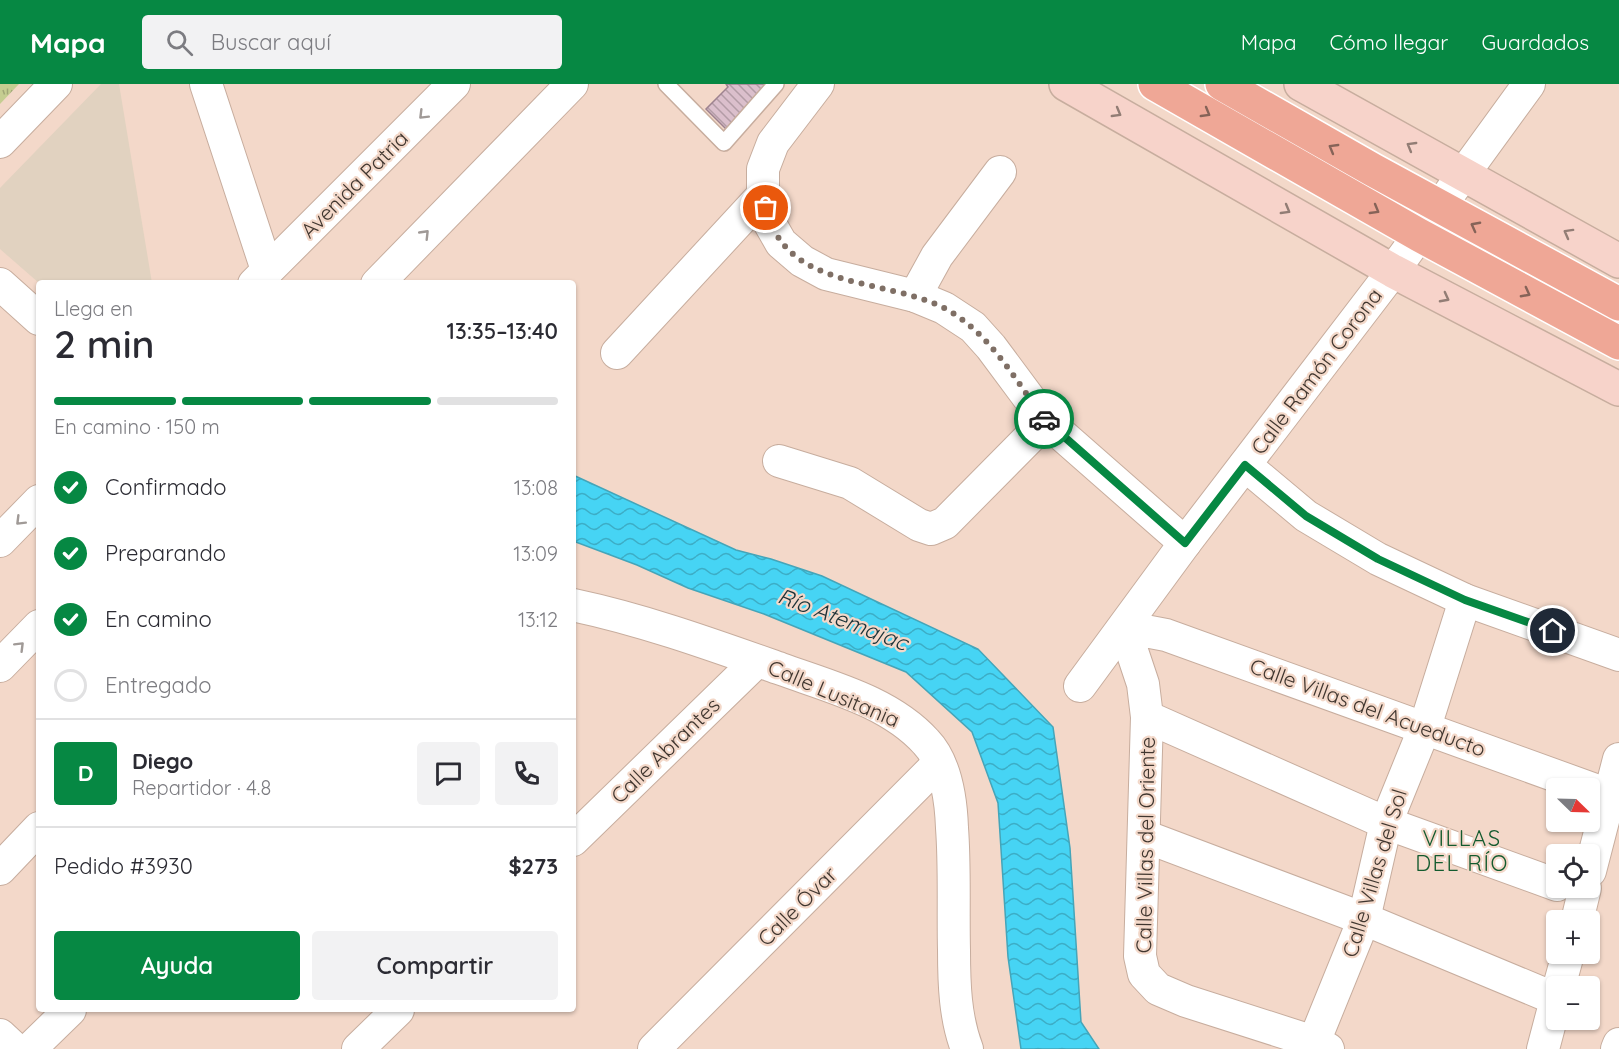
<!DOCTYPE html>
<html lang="es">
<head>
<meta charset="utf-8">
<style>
  :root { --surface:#fff; --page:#f2f2f3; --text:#2b2b33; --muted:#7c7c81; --line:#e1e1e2; --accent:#068843 }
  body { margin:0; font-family:Quicksand,sans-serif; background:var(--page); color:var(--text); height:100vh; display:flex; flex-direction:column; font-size:22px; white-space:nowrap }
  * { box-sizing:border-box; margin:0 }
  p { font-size:20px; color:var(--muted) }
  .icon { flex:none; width:33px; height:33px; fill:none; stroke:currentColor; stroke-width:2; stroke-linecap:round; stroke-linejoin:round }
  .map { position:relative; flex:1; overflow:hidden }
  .details { position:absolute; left:36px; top:196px; width:540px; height:732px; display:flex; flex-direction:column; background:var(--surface); border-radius:6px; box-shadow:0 2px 4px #0004 }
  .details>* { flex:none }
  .needle { width:39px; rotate:113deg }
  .fabs { position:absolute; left:1546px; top:694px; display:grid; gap:12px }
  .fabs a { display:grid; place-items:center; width:54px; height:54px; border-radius:6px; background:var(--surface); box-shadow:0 2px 4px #0004; font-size:30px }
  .pin { position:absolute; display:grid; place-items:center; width:51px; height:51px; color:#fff; margin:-26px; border:3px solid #fff; border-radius:50%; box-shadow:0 2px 6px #0007 }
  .courier { position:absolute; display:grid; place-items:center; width:60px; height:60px; margin:-30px; border:4px solid #068843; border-radius:50%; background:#fff; color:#222; box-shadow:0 2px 8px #0007 }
  .summary em { font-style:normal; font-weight:600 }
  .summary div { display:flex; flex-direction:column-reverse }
  .summary { display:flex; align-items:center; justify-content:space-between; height:102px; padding:0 18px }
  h1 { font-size:39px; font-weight:600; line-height:45px }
  .bar { display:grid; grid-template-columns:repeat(4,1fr); gap:9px 6px; align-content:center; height:72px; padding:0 18px }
  .bar i { height:8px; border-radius:4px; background:var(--line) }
  .bar .active { background:var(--accent) }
  .bar p { grid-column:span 4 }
  .line { display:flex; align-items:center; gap:15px; padding:0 18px; border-top:2px solid var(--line) }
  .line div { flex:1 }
  .round { display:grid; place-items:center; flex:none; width:63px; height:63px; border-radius:6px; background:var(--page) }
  ol { padding:0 18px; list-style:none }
  li { display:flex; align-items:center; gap:18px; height:66px }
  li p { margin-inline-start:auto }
  li .icon { padding:6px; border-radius:50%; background:var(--accent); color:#fff; stroke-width:4 }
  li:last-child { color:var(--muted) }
  li i { width:33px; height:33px; border:3px solid var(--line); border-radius:50% }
  .primary-button { display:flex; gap:12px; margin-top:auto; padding:12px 18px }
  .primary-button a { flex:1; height:69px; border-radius:6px; background:var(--accent); color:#fff; font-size:24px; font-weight:600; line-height:69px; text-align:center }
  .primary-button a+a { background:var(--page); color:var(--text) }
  header { display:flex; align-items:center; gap:36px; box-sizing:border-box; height:84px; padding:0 30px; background:var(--accent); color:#fff }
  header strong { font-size:28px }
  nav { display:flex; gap:33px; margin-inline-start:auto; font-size:21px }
  .search { width:420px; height:54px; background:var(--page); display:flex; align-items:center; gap:15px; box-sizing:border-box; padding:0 21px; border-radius:6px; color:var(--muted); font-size:22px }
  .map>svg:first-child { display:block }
</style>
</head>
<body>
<header>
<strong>Mapa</strong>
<div class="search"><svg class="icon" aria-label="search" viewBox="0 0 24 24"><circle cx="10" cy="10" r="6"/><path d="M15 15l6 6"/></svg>Buscar aquí</div>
<nav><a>Mapa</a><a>Cómo llegar</a><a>Guardados</a></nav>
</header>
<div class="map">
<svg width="1619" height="965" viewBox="0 0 1619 965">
  <defs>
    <pattern id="park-tufts" width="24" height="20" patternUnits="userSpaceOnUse" patternTransform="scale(1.5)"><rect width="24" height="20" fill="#c5cd91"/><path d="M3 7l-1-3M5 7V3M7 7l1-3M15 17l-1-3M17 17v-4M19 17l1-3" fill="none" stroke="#a1a777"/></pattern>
    <pattern id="water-waves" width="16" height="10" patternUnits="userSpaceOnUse" patternTransform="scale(1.5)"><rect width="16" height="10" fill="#46d4f4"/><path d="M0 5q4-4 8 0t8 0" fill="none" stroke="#3cadc6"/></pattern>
    <pattern id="building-back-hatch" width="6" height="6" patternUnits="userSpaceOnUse" patternTransform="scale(1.5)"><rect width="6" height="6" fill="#dbbfcc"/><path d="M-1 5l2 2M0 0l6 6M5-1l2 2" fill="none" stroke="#b39ca6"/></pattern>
  </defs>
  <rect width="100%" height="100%" fill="#f3d8c9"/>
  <polygon fill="#e1d2c0" points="101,0 119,0 152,199 39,199 0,165 0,104"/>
  <polygon fill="url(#park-tufts)" points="0,0 19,0 0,20"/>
  <polygon fill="url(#water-waves)" stroke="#44a5b9" stroke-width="1.5" points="573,391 736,466 771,475 822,492 978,565 1053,643 1070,764 1081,938 1099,965 1021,965 1008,873 998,719 972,648 906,588 764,530 688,504 637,481 573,457"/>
  <polygon fill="url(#building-back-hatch)" stroke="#9d828f" stroke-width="1.5" points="726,0 769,0 726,45 706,25 728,3"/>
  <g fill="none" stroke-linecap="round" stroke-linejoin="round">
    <defs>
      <polyline id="lane" points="666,0 724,59 776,0"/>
      <g id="street">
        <polyline points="206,0 267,186"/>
        <polyline points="818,0 773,59 763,85 763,111 769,138 781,159 802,177 826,190 915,212 944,224 973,243 991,263 1046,337 1185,459"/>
        <polyline points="0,58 56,0"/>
        <polyline points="0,200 39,235"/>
        <polyline points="254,200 454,0"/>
        <polyline points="377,200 572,0"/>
        <polyline points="915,212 937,172 1000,88"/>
        <polyline points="617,269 763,111"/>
        <polyline points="779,377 850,399 919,441 931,445 945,439 1046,337"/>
        <polyline points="1245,381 1306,432 1378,475 1465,516 1619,571"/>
        <polyline points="0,457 39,417"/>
        <path d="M573,521C644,536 713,561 781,585C831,603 890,618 926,658C946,679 951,716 952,744C955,784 953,826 954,866C954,899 955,934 967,965"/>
        <polyline points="0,582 39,542"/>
        <polyline points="1080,602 1185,459 1393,187 1529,0"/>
        <polyline points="1147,633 1386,739 1557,801"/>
        <polyline points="1144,752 1364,835 1556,915"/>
        <polyline points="573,756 757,577"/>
        <polyline points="0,785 39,744"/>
        <polyline points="1590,787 1619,675"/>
        <polyline points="1577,837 1585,804"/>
        <polyline points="1559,903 1568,870"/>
        <polyline points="0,951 15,965"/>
        <polyline points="1314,958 1364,835 1386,739 1425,643 1465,516"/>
        <polyline points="30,965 70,926"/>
        <polyline points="358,965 398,926"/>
        <polyline points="654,965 939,679"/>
        <polyline points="1328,965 1314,958 1186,917 1158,905 1144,890 1140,872 1147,633 1143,600 1124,543 1166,551 1609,711"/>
        <polyline points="1543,965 1557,912"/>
        <polyline points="1617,965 1619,960"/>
      </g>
      <g id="secondary">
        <polyline points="1066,0 1393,187 1619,305"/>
        <polyline points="1301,0 1619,177"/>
      </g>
      <g id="primary">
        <polyline points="1155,0 1419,151 1619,259"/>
        <polyline points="1222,0 1373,86 1619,220"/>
      </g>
    </defs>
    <use href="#lane" stroke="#c7ad9e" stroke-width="18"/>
    <use href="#street" stroke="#c7ad9e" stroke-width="34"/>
    <use href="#secondary" stroke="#c7ad9e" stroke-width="36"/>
    <use href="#primary" stroke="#fff" stroke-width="36"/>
    <use href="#lane" stroke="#fff" stroke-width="15"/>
    <use href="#street" stroke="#fff" stroke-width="32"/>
    <use href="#secondary" stroke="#f7d3ca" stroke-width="33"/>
    <use href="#primary" stroke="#efa796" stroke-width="33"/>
  </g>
  <defs><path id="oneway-chevron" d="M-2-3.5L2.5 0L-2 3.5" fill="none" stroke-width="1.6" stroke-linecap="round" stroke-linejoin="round" transform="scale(1.5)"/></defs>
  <g stroke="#927d75">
    <use href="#oneway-chevron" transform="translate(1117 29) rotate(30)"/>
    <use href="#oneway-chevron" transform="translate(1411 62) rotate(-150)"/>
    <use href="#oneway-chevron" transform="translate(1286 126) rotate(30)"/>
    <use href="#oneway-chevron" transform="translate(1568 149) rotate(-151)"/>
    <use href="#oneway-chevron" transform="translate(1445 214) rotate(28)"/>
  </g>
  <g stroke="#866358">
    <use href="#oneway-chevron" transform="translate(1206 29) rotate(30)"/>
    <use href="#oneway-chevron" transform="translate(1333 64) rotate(-150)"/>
    <use href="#oneway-chevron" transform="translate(1375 126) rotate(30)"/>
    <use href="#oneway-chevron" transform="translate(1475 142) rotate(-152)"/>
    <use href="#oneway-chevron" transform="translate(1526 209) rotate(28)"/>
  </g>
  <g stroke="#a09a97">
    <use href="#oneway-chevron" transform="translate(423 31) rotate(135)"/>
    <use href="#oneway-chevron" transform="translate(425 150) rotate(-46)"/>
    <use href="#oneway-chevron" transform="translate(20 437) rotate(135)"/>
    <use href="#oneway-chevron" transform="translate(20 562) rotate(-45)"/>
  </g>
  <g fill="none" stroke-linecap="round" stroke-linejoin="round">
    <path stroke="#7f6f65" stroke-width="6" stroke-dasharray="0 10.8" d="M766,124C785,207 883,193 944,224C988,247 1016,296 1044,335"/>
    <polyline stroke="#068843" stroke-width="8" points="1044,335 1185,459 1245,381 1306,432 1378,475 1465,516 1553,547"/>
  </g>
  <g text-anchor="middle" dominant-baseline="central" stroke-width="4.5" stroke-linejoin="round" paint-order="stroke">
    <g font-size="21" fill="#40362f" stroke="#f3d8c9">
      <text transform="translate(354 100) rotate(-45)">Avenida Patria</text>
      <text transform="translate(1316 287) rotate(-53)">Calle Ramón Corona</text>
      <text transform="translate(834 609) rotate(23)">Calle Lusitania</text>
      <text transform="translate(1368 623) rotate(20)">Calle Villas del Acueducto</text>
      <text transform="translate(665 666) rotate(-44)">Calle Abrantes</text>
      <text transform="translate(1145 761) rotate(-89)">Calle Villas del Oriente</text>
      <text transform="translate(1374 789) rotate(-73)">Calle Villas del Sol</text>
      <text transform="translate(797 822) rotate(-45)">Calle Óvar</text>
    </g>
    <g font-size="22" font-style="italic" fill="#1a3137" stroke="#f3d8c9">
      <text transform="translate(843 535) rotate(21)">Río Atemajac</text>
    </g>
    <g font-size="22" letter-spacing="1.5" fill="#135b2f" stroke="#f3d8c9">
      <text x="1462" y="754">VILLAS<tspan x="1462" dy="25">DEL RÍO</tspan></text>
    </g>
  </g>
</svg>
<div class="fabs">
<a><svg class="needle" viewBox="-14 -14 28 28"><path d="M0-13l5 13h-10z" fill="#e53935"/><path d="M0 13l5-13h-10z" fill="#7c7c81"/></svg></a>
<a><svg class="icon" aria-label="locate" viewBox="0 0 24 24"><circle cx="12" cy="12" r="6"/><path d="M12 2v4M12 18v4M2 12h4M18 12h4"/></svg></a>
<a>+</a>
<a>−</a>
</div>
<div class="pin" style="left:766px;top:124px;background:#ea580c"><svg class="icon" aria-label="bag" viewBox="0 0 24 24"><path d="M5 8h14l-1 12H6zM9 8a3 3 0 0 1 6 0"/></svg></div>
<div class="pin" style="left:1553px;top:547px;background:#1f2937"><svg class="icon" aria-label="home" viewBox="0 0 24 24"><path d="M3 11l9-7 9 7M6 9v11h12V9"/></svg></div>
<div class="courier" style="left:1044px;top:335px"><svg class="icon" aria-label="car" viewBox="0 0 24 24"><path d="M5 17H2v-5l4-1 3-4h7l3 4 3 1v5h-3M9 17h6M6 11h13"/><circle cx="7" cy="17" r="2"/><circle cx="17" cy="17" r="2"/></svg></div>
<section class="details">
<div class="summary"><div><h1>2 min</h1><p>Llega en</p></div><em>13:35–13:40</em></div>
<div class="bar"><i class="active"></i><i class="active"></i><i class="active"></i><i></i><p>En camino · 150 m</p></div>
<ol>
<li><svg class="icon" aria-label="check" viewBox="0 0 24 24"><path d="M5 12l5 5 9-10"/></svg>Confirmado<p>13:08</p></li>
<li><svg class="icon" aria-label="check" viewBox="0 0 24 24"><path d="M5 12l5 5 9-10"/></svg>Preparando<p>13:09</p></li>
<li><svg class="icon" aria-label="check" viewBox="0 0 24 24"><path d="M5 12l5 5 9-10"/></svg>En camino<p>13:12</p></li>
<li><i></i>Entregado</li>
</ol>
<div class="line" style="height:108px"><b class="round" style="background:var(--accent);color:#fff">D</b><div><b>Diego</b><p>Repartidor · 4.8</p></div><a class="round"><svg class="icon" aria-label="chat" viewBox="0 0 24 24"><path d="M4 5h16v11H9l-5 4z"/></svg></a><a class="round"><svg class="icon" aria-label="phone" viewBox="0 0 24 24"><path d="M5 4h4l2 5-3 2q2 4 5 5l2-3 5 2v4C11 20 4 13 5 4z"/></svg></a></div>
<div class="line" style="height:78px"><div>Pedido #3930</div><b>$273</b></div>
<div class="primary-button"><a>Ayuda</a><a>Compartir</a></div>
</section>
</div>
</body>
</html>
